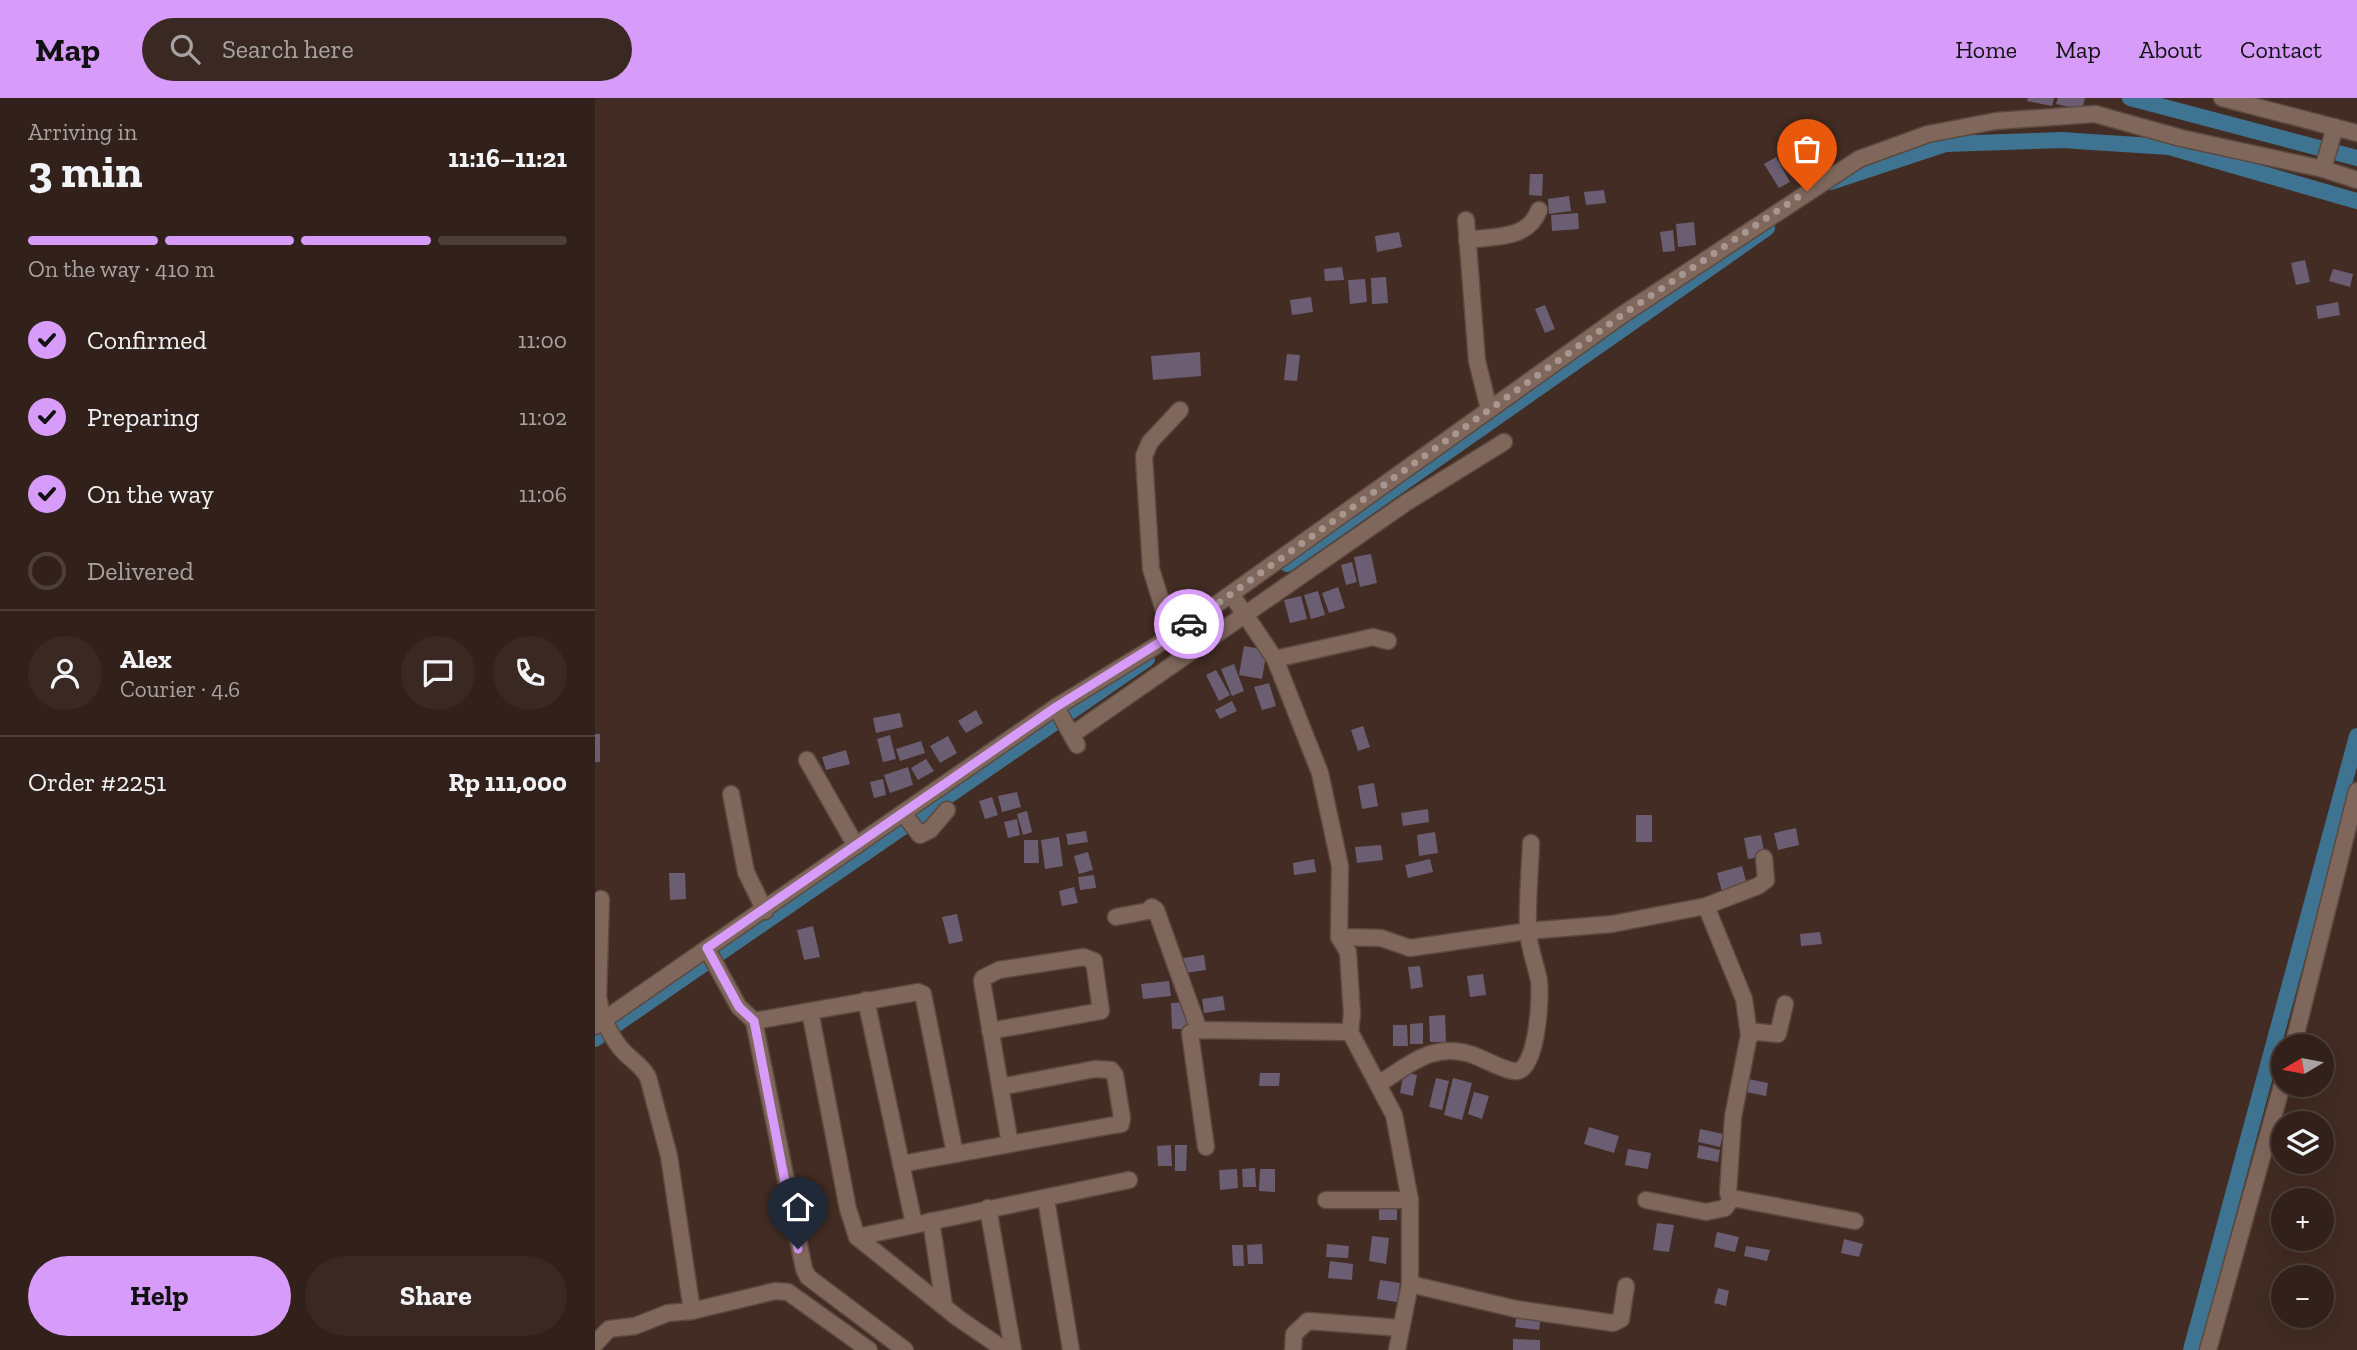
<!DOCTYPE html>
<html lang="en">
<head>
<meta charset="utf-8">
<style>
  :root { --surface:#32211a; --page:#3a2923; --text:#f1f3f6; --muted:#a8a3a2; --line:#4d3e39; --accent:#d79bf9 }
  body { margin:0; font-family:"Zilla Slab",serif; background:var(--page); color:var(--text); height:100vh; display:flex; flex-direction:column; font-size:26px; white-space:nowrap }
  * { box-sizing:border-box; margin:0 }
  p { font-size:23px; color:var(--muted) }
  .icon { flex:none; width:38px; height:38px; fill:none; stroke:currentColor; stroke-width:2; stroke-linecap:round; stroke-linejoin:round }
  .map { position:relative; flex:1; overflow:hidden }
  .sheet { display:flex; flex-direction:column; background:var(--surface); width:595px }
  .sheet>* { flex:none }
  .needle { width:46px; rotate:260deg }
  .controls { position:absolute; left:1676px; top:936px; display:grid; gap:14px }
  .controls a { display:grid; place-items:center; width:63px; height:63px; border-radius:50%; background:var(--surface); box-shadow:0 7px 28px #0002,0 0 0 2px var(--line); font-size:35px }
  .pin { position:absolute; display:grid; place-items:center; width:60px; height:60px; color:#fff; margin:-72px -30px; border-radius:50% 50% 50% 0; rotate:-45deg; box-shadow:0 0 7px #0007 }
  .pin .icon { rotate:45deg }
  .courier { position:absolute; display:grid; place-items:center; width:70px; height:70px; margin:-35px; border:5px solid #d79bf9; border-radius:50%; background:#fff; color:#222; box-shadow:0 2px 9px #0007 }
  .summary em { font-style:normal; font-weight:700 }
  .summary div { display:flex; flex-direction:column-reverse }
  .summary { display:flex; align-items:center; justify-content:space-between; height:119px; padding:0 28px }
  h1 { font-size:46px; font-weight:700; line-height:52px }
  .bar { display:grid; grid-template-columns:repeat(4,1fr); gap:10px 7px; align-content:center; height:84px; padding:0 28px }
  .bar i { height:9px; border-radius:5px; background:var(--line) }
  .bar .active { background:var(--accent) }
  .bar p { grid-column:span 4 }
  .line { display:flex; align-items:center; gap:18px; padding:0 28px; border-top:2px solid var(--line) }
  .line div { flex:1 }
  .round { display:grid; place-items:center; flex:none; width:74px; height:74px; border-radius:37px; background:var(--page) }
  ol { padding:0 28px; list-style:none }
  li { display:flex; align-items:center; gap:21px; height:77px }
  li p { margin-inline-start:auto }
  li .icon { padding:7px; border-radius:50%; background:var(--accent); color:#111; stroke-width:4 }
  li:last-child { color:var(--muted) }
  li i { width:38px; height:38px; border:4px solid var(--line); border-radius:50% }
  .primary-button { display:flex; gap:14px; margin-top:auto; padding:14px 28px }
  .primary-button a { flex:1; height:80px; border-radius:42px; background:var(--accent); color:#111; font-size:28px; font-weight:700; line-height:80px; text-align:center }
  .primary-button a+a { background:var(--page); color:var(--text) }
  header { display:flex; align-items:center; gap:42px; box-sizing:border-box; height:98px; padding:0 35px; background:var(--accent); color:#111 }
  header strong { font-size:33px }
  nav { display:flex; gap:38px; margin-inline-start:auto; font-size:24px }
  .search { width:490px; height:63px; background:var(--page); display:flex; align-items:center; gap:18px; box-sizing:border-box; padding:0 24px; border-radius:38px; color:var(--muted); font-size:26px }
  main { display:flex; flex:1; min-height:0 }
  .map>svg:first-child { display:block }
</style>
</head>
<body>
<header>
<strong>Map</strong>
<div class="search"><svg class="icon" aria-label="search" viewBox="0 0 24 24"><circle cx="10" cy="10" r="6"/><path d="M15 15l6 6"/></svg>Search here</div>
<nav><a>Home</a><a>Map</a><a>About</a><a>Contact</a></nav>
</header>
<main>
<section class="sheet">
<div class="summary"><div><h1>3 min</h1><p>Arriving in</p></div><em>11:16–11:21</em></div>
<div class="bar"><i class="active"></i><i class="active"></i><i class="active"></i><i></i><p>On the way · 410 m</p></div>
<ol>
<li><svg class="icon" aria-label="check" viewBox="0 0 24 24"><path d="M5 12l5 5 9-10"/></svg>Confirmed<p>11:00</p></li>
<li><svg class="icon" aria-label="check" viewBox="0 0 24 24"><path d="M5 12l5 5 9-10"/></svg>Preparing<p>11:02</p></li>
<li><svg class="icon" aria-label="check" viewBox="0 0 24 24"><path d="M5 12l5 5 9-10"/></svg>On the way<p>11:06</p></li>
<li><i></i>Delivered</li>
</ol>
<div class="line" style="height:126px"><a class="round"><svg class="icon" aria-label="person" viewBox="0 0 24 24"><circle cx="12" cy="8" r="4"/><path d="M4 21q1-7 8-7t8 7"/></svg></a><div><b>Alex</b><p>Courier · 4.6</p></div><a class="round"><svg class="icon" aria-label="chat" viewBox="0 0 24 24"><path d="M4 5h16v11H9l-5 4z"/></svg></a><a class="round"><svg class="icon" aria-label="phone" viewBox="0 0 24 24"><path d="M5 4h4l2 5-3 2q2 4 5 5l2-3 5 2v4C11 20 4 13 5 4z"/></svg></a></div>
<div class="line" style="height:91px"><div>Order #2251</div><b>Rp 111,000</b></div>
<div class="primary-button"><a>Help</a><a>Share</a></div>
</section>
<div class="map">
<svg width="1762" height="1252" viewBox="0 0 1762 1252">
  <rect width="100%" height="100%" fill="#422c23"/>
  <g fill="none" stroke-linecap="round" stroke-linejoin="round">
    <g stroke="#3e7491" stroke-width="16">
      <polyline points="1535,0 1762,60"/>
      <polyline points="1236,84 1351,46 1466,42 1574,49 1762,103"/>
      <polyline points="692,466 1172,130"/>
      <polyline points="0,941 552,561"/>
      <polyline points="1596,1252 1762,638"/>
    </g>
  </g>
  <g fill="#6b5e72">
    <polygon points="1433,0 1459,0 1457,8 1432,3"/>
    <polygon points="1463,0 1490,0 1487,12 1461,6"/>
    <polygon points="1181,59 1195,84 1184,90 1169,66"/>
    <polygon points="935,76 948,76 947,98 934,97"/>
    <polygon points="1009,92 1011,105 991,107 989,94"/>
    <polygon points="974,98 976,113 954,116 953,101"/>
    <polygon points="983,115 984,131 957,133 956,117"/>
    <polygon points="1099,124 1101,147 1083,149 1081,126"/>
    <polygon points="1078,132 1080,153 1068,154 1065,134"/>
    <polygon points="804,134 807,149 782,154 780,138"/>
    <polygon points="1710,162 1715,184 1701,187 1696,165"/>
    <polygon points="747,169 749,182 730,183 729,171"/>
    <polygon points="1738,171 1758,176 1755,189 1734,183"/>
    <polygon points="791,179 793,205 777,206 776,180"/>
    <polygon points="770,181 772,204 755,206 753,182"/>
    <polygon points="716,199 718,214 697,217 695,202"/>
    <polygon points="1743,204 1745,217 1723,221 1721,208"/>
    <polygon points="950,207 960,231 950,235 940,211"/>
    <polygon points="605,254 606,278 558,282 556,258"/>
    <polygon points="692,256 705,257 702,283 689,282"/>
    <polygon points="776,456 782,485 765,489 759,459"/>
    <polygon points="757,464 762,484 751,487 746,467"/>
    <polygon points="743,489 750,510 734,515 727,495"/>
    <polygon points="723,493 730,517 716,521 709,497"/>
    <polygon points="706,498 712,521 695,525 689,502"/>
    <polygon points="649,548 672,552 667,581 644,577"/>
    <polygon points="639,566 649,593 637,598 626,571"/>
    <polygon points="621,572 635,597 624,603 611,577"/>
    <polygon points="674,585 681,608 667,612 659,589"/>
    <polygon points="637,603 642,613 625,621 620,612"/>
    <polygon points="381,612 388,625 371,635 363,623"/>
    <polygon points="305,615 308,629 281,635 278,620"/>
    <polygon points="768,628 775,649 763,653 756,632"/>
    <rect x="0" y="636" width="5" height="28"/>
    <polygon points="295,637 301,661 288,664 282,641"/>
    <polygon points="353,638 362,655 345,665 335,648"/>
    <polygon points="326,643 330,655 305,663 301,651"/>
    <polygon points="251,652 255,666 231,672 227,659"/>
    <polygon points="331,661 339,673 323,682 316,670"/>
    <polygon points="313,669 318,687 295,695 289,677"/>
    <polygon points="288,681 291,697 279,700 275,684"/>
    <polygon points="779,685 783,708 767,711 763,688"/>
    <polygon points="422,694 426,709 407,714 403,698"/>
    <polygon points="397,699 403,717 390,721 384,703"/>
    <polygon points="833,711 834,724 808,728 806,715"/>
    <polygon points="432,713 437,734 428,737 422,716"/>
    <rect x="1041" y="717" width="16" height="27"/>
    <polygon points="422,721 425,737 413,740 409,724"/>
    <polygon points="1201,730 1204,747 1183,752 1179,735"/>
    <polygon points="491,733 493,744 473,747 471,736"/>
    <polygon points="840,734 843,755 824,758 822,737"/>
    <polygon points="1166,737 1170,758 1153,761 1149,740"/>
    <polygon points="464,739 468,768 450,771 446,742"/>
    <polygon points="429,742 443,742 444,765 429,765"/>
    <polygon points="786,747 788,762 762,765 760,749"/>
    <polygon points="493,754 498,772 484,776 479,758"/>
    <polygon points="719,761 721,774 699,777 698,765"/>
    <polygon points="835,761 838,774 813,780 810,767"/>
    <polygon points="1147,768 1152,787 1127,794 1122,775"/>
    <polygon points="74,775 90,775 91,801 75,802"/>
    <polygon points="499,777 501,790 485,792 483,779"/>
    <polygon points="479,789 483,805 467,808 464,793"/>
    <polygon points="362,816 368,843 354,846 347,819"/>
    <polygon points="218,828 225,859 209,862 202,832"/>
    <polygon points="1225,834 1227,846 1206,848 1205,836"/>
    <polygon points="609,857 611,872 590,875 588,860"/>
    <polygon points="825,868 828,889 816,891 813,869"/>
    <polygon points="888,876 891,897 875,899 872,878"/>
    <polygon points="574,883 576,898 548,901 546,886"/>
    <polygon points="628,898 630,912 609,915 607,901"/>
    <polygon points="593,904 594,931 577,931 576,905"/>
    <polygon points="850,917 851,944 835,944 834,918"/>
    <polygon points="828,925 828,946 815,946 815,926"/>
    <polygon points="798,927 812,927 813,948 798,948"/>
    <polygon points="809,974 822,977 818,998 805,995"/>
    <polygon points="665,975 685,975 684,988 664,988"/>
    <polygon points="841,980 854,983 847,1012 834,1009"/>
    <polygon points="858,980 877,985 867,1022 849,1017"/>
    <polygon points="1153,981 1173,985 1171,998 1151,994"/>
    <polygon points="879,994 894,998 887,1021 873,1016"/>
    <polygon points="994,1029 1024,1038 1019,1055 989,1046"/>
    <polygon points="1105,1031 1128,1036 1125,1049 1103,1044"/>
    <polygon points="576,1047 577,1068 563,1068 562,1048"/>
    <polygon points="580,1047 592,1047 591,1073 580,1073"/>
    <polygon points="1104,1047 1125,1052 1123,1064 1102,1060"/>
    <polygon points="1033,1051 1056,1055 1053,1071 1030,1067"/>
    <polygon points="660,1070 661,1089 648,1089 647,1071"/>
    <polygon points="642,1071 643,1090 625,1092 624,1072"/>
    <polygon points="665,1071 680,1071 680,1094 664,1093"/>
    <rect x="784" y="1105" width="18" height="17"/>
    <polygon points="1062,1125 1079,1127 1074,1154 1058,1152"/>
    <polygon points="1122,1134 1144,1139 1140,1154 1119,1149"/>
    <polygon points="777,1138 794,1140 791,1166 774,1163"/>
    <polygon points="1249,1141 1268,1146 1264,1159 1246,1155"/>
    <polygon points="667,1146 668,1166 653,1166 652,1147"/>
    <polygon points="732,1146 754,1148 753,1160 731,1159"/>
    <polygon points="637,1147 648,1147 649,1168 638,1168"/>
    <polygon points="1151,1148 1175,1152 1172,1163 1149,1158"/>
    <polygon points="735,1163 758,1166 757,1182 733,1180"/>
    <polygon points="785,1182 805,1185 802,1204 782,1201"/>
    <polygon points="1123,1190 1134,1193 1131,1208 1119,1205"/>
    <polygon points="922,1215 946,1218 944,1232 920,1229"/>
    <polygon points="918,1241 945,1242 945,1252 918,1252"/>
  </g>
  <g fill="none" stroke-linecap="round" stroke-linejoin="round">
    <defs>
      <g id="street">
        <polyline points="1627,0 1762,35"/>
        <polyline points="1728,71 1740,29"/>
        <polyline points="871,122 882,263 894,311"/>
        <path d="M872,142C899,138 933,142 944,112"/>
        <polyline points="636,496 680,561 725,675 745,768 744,839 753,854 757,916 755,934 799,1017 815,1102 815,1186 802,1252"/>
        <polyline points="577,538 556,471 549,358 555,344 585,312"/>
        <polyline points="680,561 778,539 793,543"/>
        <polyline points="461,609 482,647"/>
        <polyline points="478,636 812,404 909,344"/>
        <polyline points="212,662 261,748"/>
        <polyline points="136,696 151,774 170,813"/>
        <polyline points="308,715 325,737 335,732 352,712"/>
        <path d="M6,801L3,899C6,918 16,941 30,955C38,963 47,968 53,979L74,1058L97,1213"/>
        <polyline points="1111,808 1149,901 1154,937 1138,1019 1133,1095 1137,1100 1260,1123"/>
        <polyline points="521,819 553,813 557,809 561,812 604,932"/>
        <polyline points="744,839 786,840 815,850 933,833 1017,826 1111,808 1163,788 1171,782 1169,760"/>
        <polyline points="112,851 144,909 159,923 209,1171 213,1179 310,1252"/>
        <polyline points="271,902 319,1126"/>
        <polyline points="215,913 253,1111 262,1139 363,1220 410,1252"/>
        <polyline points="159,923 323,894 328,896 360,1056"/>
        <polyline points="0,928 461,609 577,538 1027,217 1264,61 1333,36 1401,23 1500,16 1586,40 1728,71 1762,82"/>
        <polyline points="395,933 506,913 499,863 489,859 404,872 388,880 387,883 415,1046"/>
        <polyline points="1154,937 1163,934 1183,936 1190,906"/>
        <polyline points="1698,948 1762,693"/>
        <path d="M785,985C817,965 838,944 878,957C891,962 904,970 918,973C942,978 946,901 944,883C941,866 933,848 933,831C932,803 935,773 936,745"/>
        <polyline points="611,1049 595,935 604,932 755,934"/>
        <polyline points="306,1066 519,1027 526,1026 527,1020 520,977 516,972 500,971 405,989"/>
        <polyline points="451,1101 476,1252"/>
        <polyline points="731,1102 815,1102"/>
        <polyline points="1051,1102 1111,1114 1130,1110 1137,1100"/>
        <polyline points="393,1110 418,1252"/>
        <polyline points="336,1123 349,1207"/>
        <polyline points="262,1139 534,1082"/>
        <polyline points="815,1186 921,1211 1018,1225 1026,1221 1031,1188"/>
        <polyline points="0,1246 14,1231 40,1228 73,1215 97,1213 180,1193 193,1194 274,1252"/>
        <polyline points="698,1252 699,1236 713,1223 806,1230"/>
        <polyline points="1613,1252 1689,980"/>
      </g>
    </defs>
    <use href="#street" stroke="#5b4941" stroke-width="19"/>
    <use href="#street" stroke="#80675c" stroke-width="16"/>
  </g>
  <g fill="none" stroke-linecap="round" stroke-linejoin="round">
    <polyline stroke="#a89790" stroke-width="7" stroke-dasharray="0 12.6" points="594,526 1027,217 1212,93"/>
    <polyline stroke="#d79bf9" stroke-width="9" points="203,1151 159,923 144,909 112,850 461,609 594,526"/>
  </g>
</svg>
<div class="controls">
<a><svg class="needle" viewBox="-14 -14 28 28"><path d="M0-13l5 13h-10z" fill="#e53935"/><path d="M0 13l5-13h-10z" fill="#a8a3a2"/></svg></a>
<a><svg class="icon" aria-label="layers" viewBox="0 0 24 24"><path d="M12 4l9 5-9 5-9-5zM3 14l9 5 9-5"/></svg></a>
<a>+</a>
<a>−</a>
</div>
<div class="pin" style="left:1212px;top:93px;background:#ea580c"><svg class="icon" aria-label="bag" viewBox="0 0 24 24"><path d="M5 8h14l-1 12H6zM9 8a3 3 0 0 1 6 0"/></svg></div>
<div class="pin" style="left:203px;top:1151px;background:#1f2937"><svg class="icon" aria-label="home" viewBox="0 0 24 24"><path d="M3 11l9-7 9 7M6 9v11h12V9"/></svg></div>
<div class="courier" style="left:594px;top:526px"><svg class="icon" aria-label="car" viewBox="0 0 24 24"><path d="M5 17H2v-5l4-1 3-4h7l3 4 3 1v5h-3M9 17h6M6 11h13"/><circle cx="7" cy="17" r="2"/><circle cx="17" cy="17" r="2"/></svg></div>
</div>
</main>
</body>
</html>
